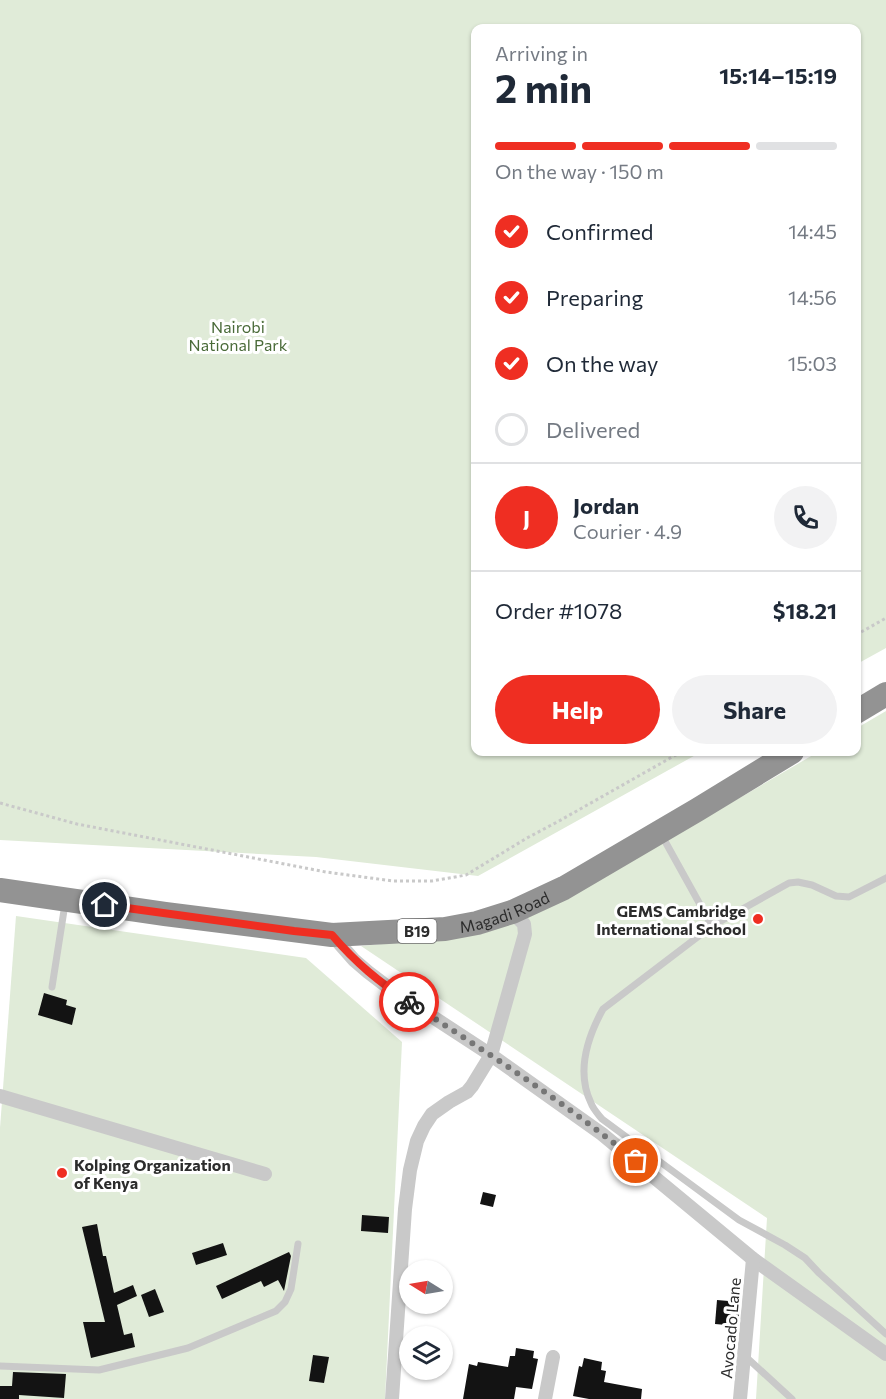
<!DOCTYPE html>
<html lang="en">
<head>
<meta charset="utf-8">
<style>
  :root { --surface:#fff; --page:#f2f2f3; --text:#1f2937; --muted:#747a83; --line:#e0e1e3; --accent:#ef2e22 }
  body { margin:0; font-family:Commissioner,sans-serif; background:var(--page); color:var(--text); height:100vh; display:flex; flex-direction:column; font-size:22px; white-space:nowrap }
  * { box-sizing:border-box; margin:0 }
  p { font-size:20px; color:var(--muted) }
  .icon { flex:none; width:33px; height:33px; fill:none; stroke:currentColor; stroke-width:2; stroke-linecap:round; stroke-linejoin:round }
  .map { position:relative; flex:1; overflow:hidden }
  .side { position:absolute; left:471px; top:24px; width:390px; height:732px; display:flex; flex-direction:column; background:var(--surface); border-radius:12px; box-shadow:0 2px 4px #0004 }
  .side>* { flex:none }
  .needle { width:39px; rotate:281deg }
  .tools { position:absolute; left:399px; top:1260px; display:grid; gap:12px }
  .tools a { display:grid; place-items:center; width:54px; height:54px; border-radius:50%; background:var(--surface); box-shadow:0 2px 4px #0004; font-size:30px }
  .pin { position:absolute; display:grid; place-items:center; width:51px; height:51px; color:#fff; margin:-26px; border:3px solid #fff; border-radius:50%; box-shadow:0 2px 6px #0007 }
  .courier { position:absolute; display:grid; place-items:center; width:60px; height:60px; margin:-30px; border:4px solid #ef2e22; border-radius:50%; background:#fff; color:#222; box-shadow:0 2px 8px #0007 }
  .overview em { font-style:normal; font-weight:700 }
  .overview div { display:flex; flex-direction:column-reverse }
  .overview { display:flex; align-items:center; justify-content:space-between; height:102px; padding:0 24px }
  h1 { font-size:39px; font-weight:700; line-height:45px }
  .bar { display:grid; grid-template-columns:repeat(4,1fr); gap:9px 6px; align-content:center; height:72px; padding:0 24px }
  .bar i { height:8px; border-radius:4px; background:var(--line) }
  .bar .active { background:var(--accent) }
  .bar p { grid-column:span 4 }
  .line { display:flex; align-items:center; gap:15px; padding:0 24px; border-top:2px solid var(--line) }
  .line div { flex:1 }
  .round { display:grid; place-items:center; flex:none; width:63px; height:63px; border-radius:32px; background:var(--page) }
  ol { padding:0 24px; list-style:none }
  li { display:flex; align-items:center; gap:18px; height:66px }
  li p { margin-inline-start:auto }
  li .icon { padding:6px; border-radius:50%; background:var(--accent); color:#fff; stroke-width:4 }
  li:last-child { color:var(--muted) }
  li i { width:33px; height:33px; border:3px solid var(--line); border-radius:50% }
  .button { display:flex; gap:12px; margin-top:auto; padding:12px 24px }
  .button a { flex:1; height:69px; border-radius:36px; background:var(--accent); color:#fff; font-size:24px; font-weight:700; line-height:69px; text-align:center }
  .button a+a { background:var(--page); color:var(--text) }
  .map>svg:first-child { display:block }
</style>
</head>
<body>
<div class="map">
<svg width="886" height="1399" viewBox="0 0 886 1399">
  <rect width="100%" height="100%" fill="#fff"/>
  <g fill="#e0ebd8">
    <polygon points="0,0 886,0 886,648 857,664 856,28 476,28 476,752 701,752 478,876 316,857 0,840"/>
    <polygon points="886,711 886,1399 756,1399 767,1218 361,946 482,934 743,796 818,752 856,752 857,728"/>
    <polygon points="16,916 306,958 402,1042 385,1399 0,1399 0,1128"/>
  </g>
  <g fill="#131313">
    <polygon points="44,993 67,1000 66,1005 76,1008 72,1025 38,1015"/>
    <polygon points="483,1192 496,1195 493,1207 480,1204"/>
    <polygon points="362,1215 389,1217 388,1233 361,1231"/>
    <polygon points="97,1224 103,1256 106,1256 114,1293 133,1285 137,1296 117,1305 124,1335 132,1333 135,1347 91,1358 83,1322 105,1322 82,1227"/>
    <polygon points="223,1243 227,1255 196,1265 192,1253"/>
    <polygon points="289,1252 291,1256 284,1291 278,1280 264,1287 261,1281 222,1299 216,1286"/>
    <polygon points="155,1289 164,1312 149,1317 141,1295"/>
    <polygon points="717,1300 740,1302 738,1326 715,1324"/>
    <polygon points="516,1348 534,1351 533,1358 538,1359 532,1389 516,1387 514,1399 463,1399 469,1364 477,1366 478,1362 508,1367 510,1356 515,1356"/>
    <polygon points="313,1355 329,1357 324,1383 309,1381"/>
    <polygon points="584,1358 602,1362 601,1370 606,1371 604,1382 642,1389 641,1399 589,1399 573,1396 579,1366 582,1367"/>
    <polygon points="13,1372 66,1374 64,1398 19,1395 19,1399 0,1399 0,1386 12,1386"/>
  </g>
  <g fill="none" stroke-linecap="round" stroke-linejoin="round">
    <g stroke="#c9c9c9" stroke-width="3" stroke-dasharray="3 3" stroke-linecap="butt">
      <polyline points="856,635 886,618"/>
      <polyline points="0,803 77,824 326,872 393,881 432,881 466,875 527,838 559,821 681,752"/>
    </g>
    <g stroke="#c9c9c9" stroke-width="7">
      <polyline points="661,834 712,926 789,883 798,882 812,885 836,896 849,897 886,878"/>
      <path d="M712,926L603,1009C587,1038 576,1072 591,1103C593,1109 598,1114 602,1119L739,1220L785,1245L805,1258L819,1273L886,1334"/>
      <polyline points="52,987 65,904"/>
      <polyline points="745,1356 792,1399"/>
      <polyline points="0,1366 99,1370 188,1348 276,1311 285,1302 291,1289 298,1244"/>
    </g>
    <g stroke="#c9c9c9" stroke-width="14">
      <polyline points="332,935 354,960 368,972 393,991 491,1055 602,1134 753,1259 886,1354"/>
      <polyline points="0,1096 265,1174"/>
      <polyline points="392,1399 405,1209 410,1170 417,1141 424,1126 432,1114 449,1102 467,1092 472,1086 491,1055 525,934 524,924 512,912"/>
      <polyline points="545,1399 553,1357"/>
      <polyline points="740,1399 753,1259"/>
    </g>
    <g stroke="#939393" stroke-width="24">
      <polyline points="856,712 886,694"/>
      <path id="s1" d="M0,890L165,914L332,935L445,929L477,923L512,912L564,888L697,810L792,752"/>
    </g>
  </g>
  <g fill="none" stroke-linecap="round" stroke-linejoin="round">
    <path stroke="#767676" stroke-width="6" stroke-dasharray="0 10.8" d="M409,1002C486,1052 566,1103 636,1161"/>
    <path stroke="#ef2e22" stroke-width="8" d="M105,905L294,931L332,935C357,964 378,981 409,1002"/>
  </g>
  <g fill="#ef2e22" stroke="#fff" stroke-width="2">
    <circle cx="758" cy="919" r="6"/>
    <circle cx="62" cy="1173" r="6"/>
  </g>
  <g text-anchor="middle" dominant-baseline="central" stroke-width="6" stroke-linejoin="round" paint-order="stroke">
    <rect fill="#fff" stroke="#6b6b6b" stroke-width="1.5" x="397.5" y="919" width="39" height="24" rx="4.5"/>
    <g font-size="15" font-weight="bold" fill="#2c2c2c">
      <text x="417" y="931">B19</text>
    </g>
    <g font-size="16" fill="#496a38" stroke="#fff">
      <text x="238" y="326">Nairobi<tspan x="238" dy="18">National Park</tspan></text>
    </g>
    <g font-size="16" fill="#2c2c2c" stroke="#fff">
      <text stroke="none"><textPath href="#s1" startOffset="510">Magadi Road</textPath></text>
      <text transform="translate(730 1328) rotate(-85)">Avocado Lane</text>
    </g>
    <g font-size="16" font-weight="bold" fill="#2c2c2c" stroke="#fff" text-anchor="end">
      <text x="746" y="910">GEMS Cambridge<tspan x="746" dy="18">International School</tspan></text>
      <text x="74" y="1164" text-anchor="start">Kolping Organization<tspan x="74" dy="18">of Kenya</tspan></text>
    </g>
  </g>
</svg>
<div class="tools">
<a><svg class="needle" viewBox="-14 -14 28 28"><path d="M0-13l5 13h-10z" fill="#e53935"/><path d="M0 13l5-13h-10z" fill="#747a83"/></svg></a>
<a><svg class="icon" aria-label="layers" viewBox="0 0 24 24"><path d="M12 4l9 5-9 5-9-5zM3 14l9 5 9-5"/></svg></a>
</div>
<div class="pin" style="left:636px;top:1161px;background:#ea580c"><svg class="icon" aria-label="bag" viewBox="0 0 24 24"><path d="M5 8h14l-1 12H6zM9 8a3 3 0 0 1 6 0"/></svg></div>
<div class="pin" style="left:105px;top:905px;background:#1f2937"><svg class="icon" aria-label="home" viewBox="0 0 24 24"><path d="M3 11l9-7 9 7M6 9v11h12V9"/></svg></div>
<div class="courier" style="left:409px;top:1002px"><svg class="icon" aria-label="bike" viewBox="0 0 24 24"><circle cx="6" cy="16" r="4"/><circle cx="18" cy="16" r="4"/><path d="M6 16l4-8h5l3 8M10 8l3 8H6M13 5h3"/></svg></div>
<section class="side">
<div class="overview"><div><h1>2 min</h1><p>Arriving in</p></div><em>15:14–15:19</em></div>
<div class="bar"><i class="active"></i><i class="active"></i><i class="active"></i><i></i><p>On the way · 150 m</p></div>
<ol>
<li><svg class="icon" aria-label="check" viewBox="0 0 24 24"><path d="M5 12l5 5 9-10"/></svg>Confirmed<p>14:45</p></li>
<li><svg class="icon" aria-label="check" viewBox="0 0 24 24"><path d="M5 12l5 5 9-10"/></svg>Preparing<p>14:56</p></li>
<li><svg class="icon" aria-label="check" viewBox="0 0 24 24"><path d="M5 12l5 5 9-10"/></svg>On the way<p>15:03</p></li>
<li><i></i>Delivered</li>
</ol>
<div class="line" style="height:108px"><b class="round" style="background:var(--accent);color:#fff">J</b><div><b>Jordan</b><p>Courier · 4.9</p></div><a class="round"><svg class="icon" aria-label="phone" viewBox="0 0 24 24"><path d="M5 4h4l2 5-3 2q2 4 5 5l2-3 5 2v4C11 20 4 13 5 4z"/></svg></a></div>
<div class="line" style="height:78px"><div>Order #1078</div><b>$18.21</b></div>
<div class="button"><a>Help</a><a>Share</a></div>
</section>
</div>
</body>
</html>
